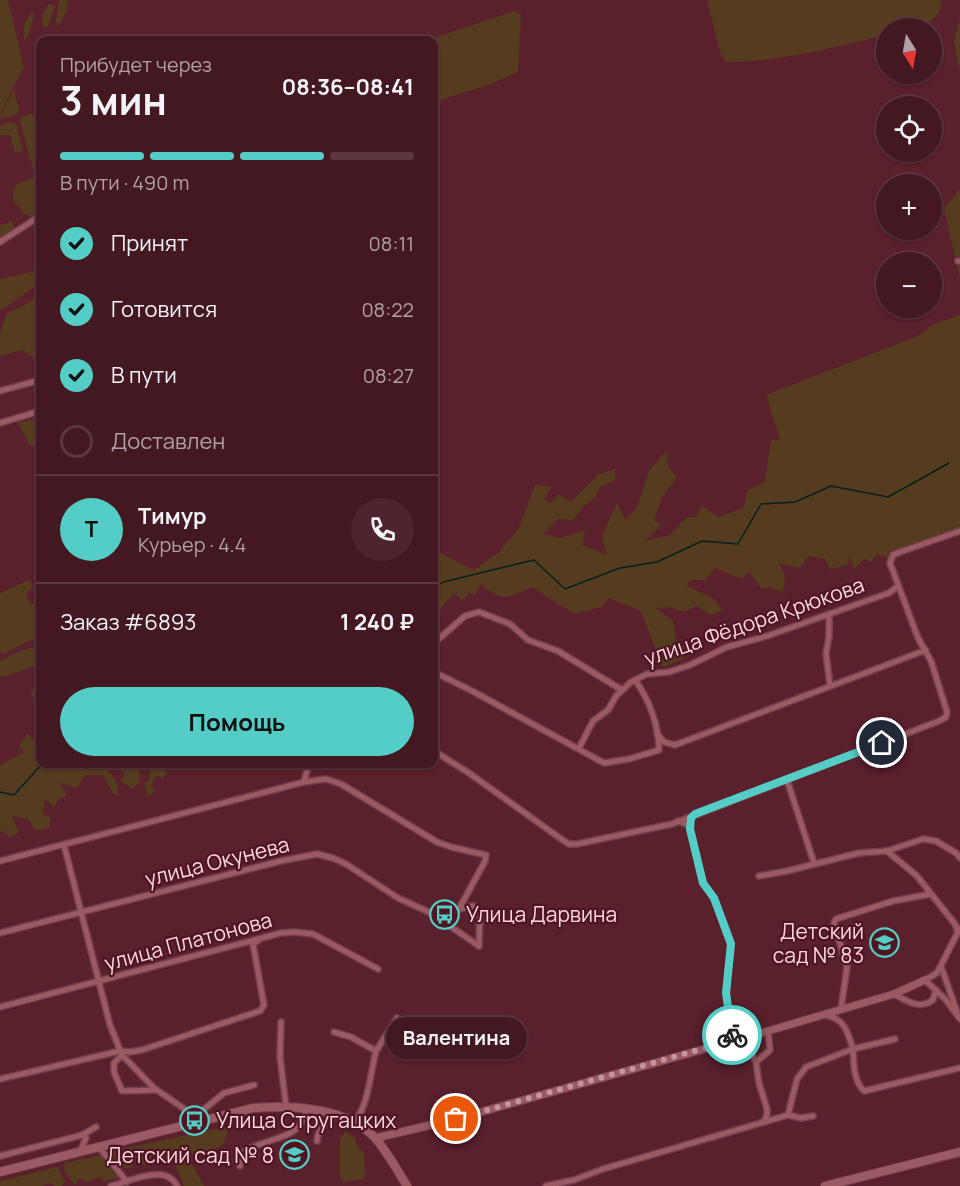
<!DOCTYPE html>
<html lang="ru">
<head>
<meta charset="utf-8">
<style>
  :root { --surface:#441821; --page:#4e252e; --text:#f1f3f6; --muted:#afa0a5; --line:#5c373f; --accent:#54cdc7 }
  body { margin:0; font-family:Manrope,sans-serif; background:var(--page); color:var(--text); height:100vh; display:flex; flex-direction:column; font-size:22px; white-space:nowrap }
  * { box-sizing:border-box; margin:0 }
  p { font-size:20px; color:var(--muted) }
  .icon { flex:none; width:33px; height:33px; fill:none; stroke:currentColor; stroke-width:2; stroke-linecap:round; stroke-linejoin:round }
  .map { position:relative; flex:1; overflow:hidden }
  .sheet { position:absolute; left:36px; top:36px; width:402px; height:732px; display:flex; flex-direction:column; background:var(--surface); border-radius:12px; box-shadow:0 2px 4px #0004,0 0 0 2px var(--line) }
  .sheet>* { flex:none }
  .needle { width:39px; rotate:169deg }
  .buttons { position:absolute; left:876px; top:18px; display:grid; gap:12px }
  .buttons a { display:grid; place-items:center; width:66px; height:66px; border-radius:50%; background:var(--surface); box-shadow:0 2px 4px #0004,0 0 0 2px var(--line); font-size:30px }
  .pin { position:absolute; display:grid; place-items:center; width:51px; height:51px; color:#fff; margin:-26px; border:3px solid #fff; border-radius:50%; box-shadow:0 2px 6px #0007 }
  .courier { position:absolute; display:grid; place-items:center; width:60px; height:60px; margin:-30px; border:4px solid #54cdc7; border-radius:50%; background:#fff; color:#222; box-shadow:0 2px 8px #0007 }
  .bubble { position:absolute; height:42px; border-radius:21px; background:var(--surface); box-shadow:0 2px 4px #0004,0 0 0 2px var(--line); font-size:20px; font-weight:700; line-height:42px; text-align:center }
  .headline em { font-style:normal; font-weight:700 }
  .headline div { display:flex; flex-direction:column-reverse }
  .headline { display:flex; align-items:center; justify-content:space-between; height:102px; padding:0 24px }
  h1 { font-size:39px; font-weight:700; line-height:45px }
  .bar { display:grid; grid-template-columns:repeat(4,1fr); gap:9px 6px; align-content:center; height:72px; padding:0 24px }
  .bar i { height:8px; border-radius:4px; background:var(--line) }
  .bar .current { background:var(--accent) }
  .bar p { grid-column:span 4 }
  .line { display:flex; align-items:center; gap:15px; padding:0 24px; border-top:2px solid var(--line) }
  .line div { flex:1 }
  .round { display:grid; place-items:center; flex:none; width:63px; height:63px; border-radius:32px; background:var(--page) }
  ol { padding:0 24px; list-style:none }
  li { display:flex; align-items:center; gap:18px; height:66px }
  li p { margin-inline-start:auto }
  li .icon { padding:6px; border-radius:50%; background:var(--accent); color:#111; stroke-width:4 }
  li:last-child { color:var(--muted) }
  li i { width:33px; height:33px; border:3px solid var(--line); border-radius:50% }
  .primary-button { display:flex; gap:12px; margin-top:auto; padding:12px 24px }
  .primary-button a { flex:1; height:69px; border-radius:36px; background:var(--accent); color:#111; font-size:24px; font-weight:700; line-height:69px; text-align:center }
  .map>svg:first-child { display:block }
</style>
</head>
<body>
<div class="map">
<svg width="960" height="1186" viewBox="0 0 960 1186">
  <rect width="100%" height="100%" fill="#5a202c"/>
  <g fill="#553c1e">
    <polygon points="0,0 8,0 24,67 0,113"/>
    <polygon points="59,0 67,0 67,11 58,27 56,20"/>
    <path d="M707,0H942C938,30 911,28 886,28V35C835,47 779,62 726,62L721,55Z"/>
    <polygon points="49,4 55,6 47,28 41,24 44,12"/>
    <polygon points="32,11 34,15 29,34 24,41 24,25"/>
    <polygon points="515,11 521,15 518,72 488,85 434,102 434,40 428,40"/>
    <polygon points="960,18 960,73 954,41"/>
    <polygon points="14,89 19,111 14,116 0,119 0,115"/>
    <path d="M31,113C47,130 40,190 40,213L32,217L26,214H23L20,207L14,203L13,191L17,184L35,177L20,121L22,117Z"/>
    <polygon points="10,122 16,123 23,151 15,153 10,135 0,135 0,125"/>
    <polygon points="960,189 960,279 944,208"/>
    <polygon points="12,221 14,227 12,231 0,239 0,225"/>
    <path d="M40,270V284C25,291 15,303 0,310V279Z"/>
    <polygon points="37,296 40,296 40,360 37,361 23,350 0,356 0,334 7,313 23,306"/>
    <path d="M960,315V531L953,533L941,532L927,545L917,544L893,551L888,558L877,554L871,562L864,559L854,569L849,556L848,565L830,569L825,559L809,556L799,568L779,563L785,577L783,592L768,587L762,589L749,572L742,579L715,568L705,580H690L687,586L712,598L723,610L710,615L697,606L684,612L668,607L656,608L673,621L676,641L684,658L664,667L653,659L655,647L641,611L609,598L601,607L574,614L532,587C508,598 503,603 481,584L475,595L469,593L462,601L454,593L434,617V550L474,570L499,552L519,528L535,485L552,487L544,499L550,503L559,494L571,502L599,474L615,469V480L600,487L596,497L585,505L573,520L558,519L543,534L559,538L585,530L582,545L607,555L602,536L617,503L625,520L637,508L649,470L667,451V464L677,478L662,497L654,520L661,525L645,541L670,535L687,517L695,518L702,506L719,517L744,508L747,491L765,481L771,440H780L766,395L918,336L934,324Z"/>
    <polygon points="40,417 40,444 30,446 18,423"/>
    <polygon points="29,580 33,586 26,594 30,604 40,603 40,616 38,617 38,622 40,623 40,638 31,640 4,654 0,652 0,593"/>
    <polygon points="40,645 40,664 4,677 0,676 0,661 20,651"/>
    <polygon points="40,688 40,714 30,691"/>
    <path d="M27,733L36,743L40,735V764C55,764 82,760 95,764C109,767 120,783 118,796L113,793L103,775H85L77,788L60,783L67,796L59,799L54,807L45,799L42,814L50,817V828L34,830L29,819L12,816L19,832L10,837L0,830V765L24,752L19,747Z"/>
    <polygon points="114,764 163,764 162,769 167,773 163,778 155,775 155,779 151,784 155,792 148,797 144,783 150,780 150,770 143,765 139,768 140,782 132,789 120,780 125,774"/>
    <polygon points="225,1127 227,1132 224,1144 204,1155 189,1154 190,1161 204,1186 184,1186 172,1159 143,1165 141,1158 135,1160 131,1168 120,1168 107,1152"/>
    <polygon points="345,1131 355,1138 357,1146 364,1153 365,1179 344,1182 340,1177 340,1140"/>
    <polygon points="101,1155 118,1178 105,1181 100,1177 86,1182 80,1179 75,1185 64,1171 65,1163"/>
    <polygon points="57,1167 65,1182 62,1186 54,1186 50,1183 42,1186 0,1186 0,1181"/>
  </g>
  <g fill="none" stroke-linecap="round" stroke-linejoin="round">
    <g stroke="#04201f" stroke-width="1.5">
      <polyline points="434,589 443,582 534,560 565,589 620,568 657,562 702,541 738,544 761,504 795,502 831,486 888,497 949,463"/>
      <polyline points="0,792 14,795 42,764"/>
    </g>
    <defs>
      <g id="minor">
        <polyline points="0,242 40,216"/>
        <polyline points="958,261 960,261"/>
        <polyline points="0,391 40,380"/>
        <polyline points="0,423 40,411"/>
        <polyline points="829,614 829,636 826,654 830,685"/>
        <polyline points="434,643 465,616 479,612 510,624 528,640 558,651 622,690"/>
        <path d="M434,672L474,692L604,763L629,759L659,750C659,726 649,699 635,680"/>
        <polyline points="657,734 664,742 675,745 926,650"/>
        <polyline points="579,748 593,721 608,710 616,696 631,682 647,674 669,672 690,665 727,647 767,636 889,593 898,586"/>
        <polyline points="434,751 469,773 564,841 569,844 577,844 672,824 939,721 946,717 947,712 931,661 918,638 890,563 893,555 900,552 960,531"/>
        <polyline points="787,780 814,863"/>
        <polyline points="304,782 309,764"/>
        <polyline points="678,821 688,825 690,829 703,883 714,898 731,944 726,993 733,1040"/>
        <polyline points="64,845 110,1025 122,1055 154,1088 202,1121"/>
        <polyline points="887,851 917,876 955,924 958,932"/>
        <polyline points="0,861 304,782 326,779 341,784 437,842 451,847 486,855 485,861 459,909 431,913"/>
        <polyline points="759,876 787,871 859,853 887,851 923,839 936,841 956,853 960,858"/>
        <polyline points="459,909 473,906 480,912 479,946"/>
        <polyline points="960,928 937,973 925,980 946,1000 960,1019"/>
        <polyline points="0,933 281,861 317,854 333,858 346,864 398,898 431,913 479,946"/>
        <polyline points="941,966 957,1012"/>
        <path d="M894,994C907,1001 919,1010 933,1000L936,990"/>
        <polyline points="0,1007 281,933 295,932 313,934 378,969"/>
        <polyline points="841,1009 847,967 834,923 836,919 893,901 931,894"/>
        <polyline points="281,1022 280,1057 286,1106"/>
        <path d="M334,1032L351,1037L376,1051C370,1075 369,1102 355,1122"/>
        <polyline points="743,1038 756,1062 759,1083 767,1109 767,1115 764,1122"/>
        <path d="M895,1039L853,1049C854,1064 853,1080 864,1091L960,1068"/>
        <polyline points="376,1051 397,1018"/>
        <polyline points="122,1055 114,1063 114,1072 122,1091 157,1090"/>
        <polyline points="756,1062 770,1050 768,1031"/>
        <polyline points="0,1079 120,1051 130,1052 142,1050 260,1011 264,1005 253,944 259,940"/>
        <path d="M813,1116L801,1118L788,1115L797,1079L806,1067L853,1049C848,1033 845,1019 826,1015"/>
        <polyline points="202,1121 203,1110 224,1093 254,1085"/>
        <path d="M317,1141C317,1130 327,1124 332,1114"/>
        <polyline points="99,1147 127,1182"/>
        <polyline points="83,1151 82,1147 86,1138 82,1135 96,1127"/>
        <polyline points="0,1156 82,1135"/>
        <path d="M240,1166V1154C255,1142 289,1139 299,1126C302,1122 305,1114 307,1108"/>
        <path d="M111,1186C130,1181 166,1163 177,1186"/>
        <polyline points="546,1186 574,1180 603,1169 788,1115"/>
      </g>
      <polyline id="tertiary" points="376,1138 456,1119 768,1031 894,994 925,980"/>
      <g id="secondary">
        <path d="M0,1172L253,1108C292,1105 348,1107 376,1139C388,1153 397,1170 407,1186"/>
        <polyline points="825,1186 960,1152"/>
      </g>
    </defs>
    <use href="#minor" stroke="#723f4b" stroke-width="8"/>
    <use href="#tertiary" stroke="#723f4b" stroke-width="9"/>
    <use href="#secondary" stroke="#723f4b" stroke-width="10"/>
    <use href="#minor" stroke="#9a5963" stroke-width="5"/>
    <use href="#tertiary" stroke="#9a5963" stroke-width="7"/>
    <use href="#secondary" stroke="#9a5963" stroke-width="8"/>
  </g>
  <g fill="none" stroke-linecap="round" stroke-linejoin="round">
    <polyline stroke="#c3969d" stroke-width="6" stroke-dasharray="0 10.8" points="456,1119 733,1040 732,1035"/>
    <polyline stroke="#54cdc7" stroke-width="8" points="732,1035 726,993 731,944 714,898 703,883 690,829 691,818 695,814 882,743"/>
  </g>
  <defs>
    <symbol id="bus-ring" viewBox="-11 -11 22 22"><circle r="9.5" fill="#4f1522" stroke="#54cdc7" stroke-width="1.5"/><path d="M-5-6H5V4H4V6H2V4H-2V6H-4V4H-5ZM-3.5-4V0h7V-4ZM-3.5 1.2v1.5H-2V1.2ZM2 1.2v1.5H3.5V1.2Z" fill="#54cdc7"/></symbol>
    <symbol id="school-ring" viewBox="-11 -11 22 22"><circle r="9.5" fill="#4f1522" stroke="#54cdc7" stroke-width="1.5"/><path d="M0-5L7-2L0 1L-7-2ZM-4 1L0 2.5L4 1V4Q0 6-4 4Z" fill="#54cdc7"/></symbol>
  </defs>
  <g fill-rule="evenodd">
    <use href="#bus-ring" x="428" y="898" width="33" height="33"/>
    <use href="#school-ring" x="868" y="926" width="33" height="33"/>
    <use href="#bus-ring" x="178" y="1104" width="33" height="33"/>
    <use href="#school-ring" x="278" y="1138" width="33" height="33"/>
  </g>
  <g text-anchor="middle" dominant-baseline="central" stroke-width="4.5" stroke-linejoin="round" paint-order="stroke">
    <g font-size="21" fill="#fcd6da" stroke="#4f1522">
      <text transform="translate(754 621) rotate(-19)">улица Фёдора Крюкова</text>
      <text transform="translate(217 861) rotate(-14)">улица Окунева</text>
      <text transform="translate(188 941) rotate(-15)">улица Платонова</text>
    </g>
    <g font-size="21" fill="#fcd6da" stroke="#4f1522" text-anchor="start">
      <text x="466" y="914">Улица Дарвина</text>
      <text x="864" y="931" text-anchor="end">Детский<tspan x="864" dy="24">сад № 83</tspan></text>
      <text x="216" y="1120">Улица Стругацких</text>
      <text x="274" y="1155" text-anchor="end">Детский сад № 8</text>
    </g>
  </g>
</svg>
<div class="buttons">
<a><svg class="needle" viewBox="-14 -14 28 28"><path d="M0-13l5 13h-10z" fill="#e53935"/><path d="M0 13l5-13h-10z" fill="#afa0a5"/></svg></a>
<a><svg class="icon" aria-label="locate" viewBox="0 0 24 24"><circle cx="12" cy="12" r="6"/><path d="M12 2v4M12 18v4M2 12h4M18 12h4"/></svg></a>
<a>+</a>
<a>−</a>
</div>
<div class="pin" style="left:456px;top:1119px;background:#ea580c"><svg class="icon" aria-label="bag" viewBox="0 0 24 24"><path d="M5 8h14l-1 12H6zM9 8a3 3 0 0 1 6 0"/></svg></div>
<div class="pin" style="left:882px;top:743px;background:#1f2937"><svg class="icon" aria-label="home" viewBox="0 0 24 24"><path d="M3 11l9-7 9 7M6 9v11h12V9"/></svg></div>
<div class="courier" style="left:732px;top:1035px"><svg class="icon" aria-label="bike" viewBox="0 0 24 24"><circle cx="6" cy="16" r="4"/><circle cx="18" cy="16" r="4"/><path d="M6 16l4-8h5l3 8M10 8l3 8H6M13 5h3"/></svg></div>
<div class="bubble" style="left:386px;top:1017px;width:141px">Валентина</div>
<section class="sheet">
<div class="headline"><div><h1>3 мин</h1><p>Прибудет через</p></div><em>08:36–08:41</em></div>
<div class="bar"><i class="current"></i><i class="current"></i><i class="current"></i><i></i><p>В пути · 490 m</p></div>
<ol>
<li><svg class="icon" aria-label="check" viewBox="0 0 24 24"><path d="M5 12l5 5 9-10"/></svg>Принят<p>08:11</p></li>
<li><svg class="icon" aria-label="check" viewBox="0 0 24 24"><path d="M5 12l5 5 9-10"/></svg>Готовится<p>08:22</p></li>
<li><svg class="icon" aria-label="check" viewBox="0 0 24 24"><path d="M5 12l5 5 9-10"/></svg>В пути<p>08:27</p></li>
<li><i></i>Доставлен</li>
</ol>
<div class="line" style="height:108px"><b class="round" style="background:var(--accent);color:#111">Т</b><div><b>Тимур</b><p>Курьер · 4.4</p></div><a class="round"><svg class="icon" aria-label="phone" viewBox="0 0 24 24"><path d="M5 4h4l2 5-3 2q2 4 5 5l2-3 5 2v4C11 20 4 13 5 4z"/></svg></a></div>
<div class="line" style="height:78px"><div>Заказ #6893</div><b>1 240 ₽</b></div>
<div class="primary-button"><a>Помощь</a></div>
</section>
</div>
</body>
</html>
